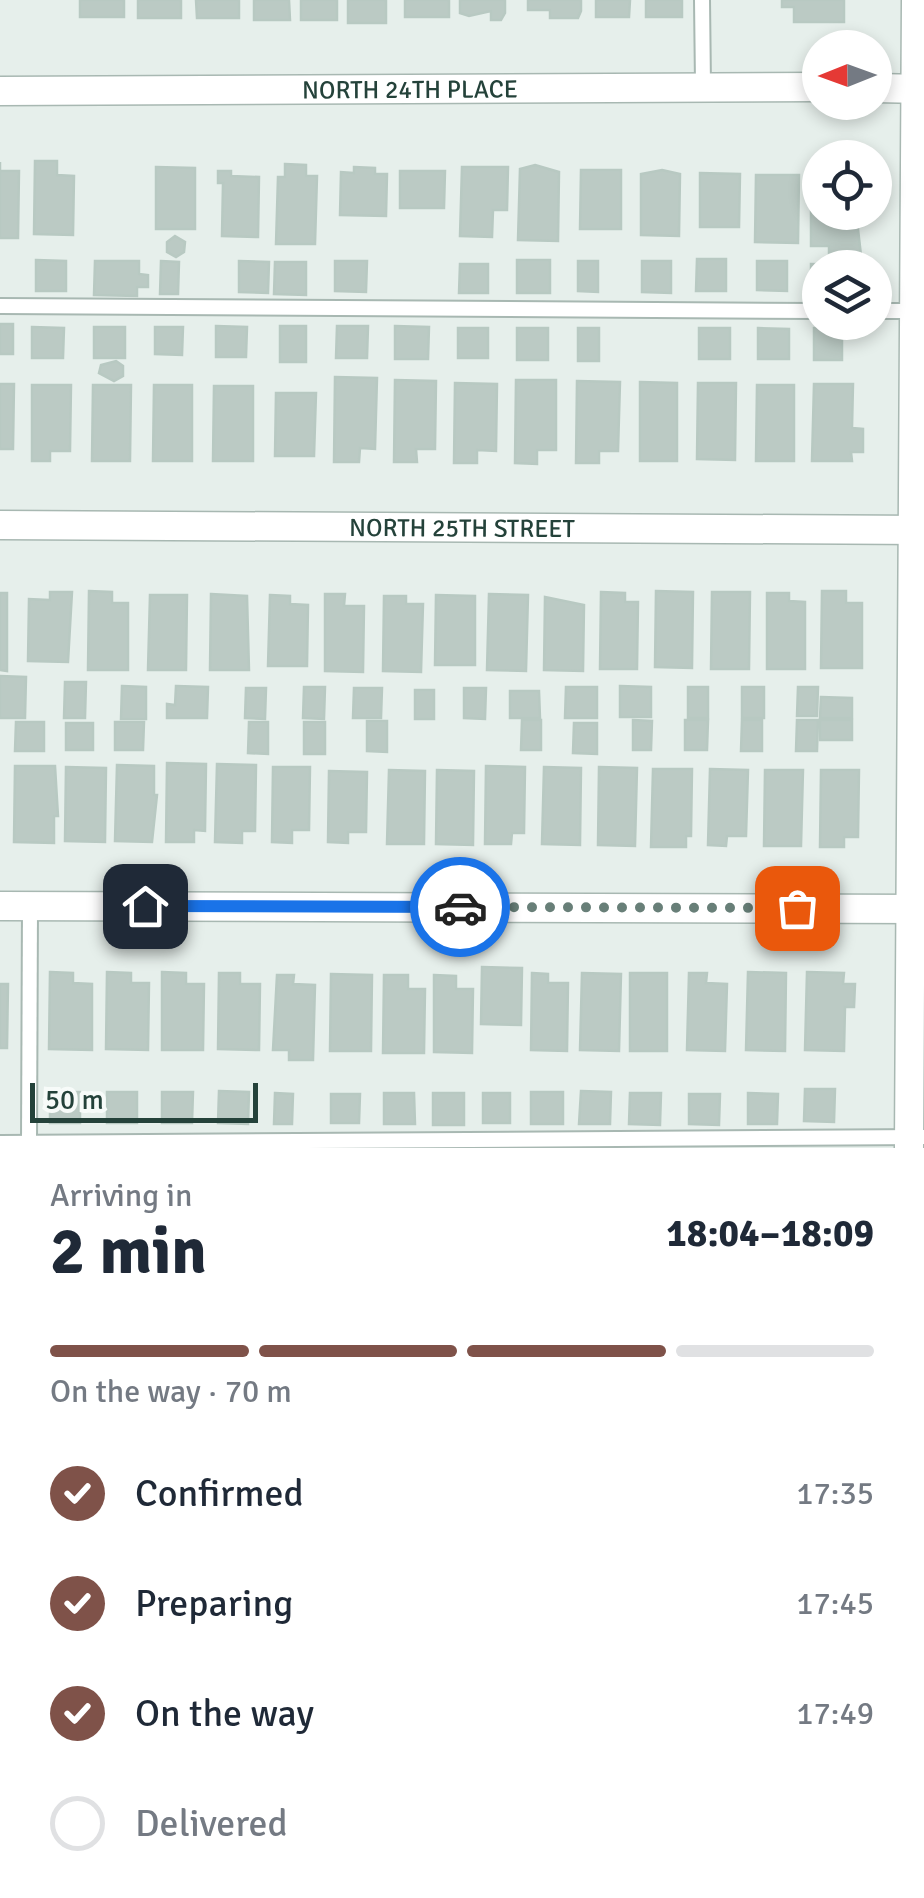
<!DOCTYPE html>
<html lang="en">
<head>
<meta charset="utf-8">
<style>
  :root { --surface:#fff; --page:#f2f2f3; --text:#1f2937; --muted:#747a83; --line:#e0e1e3; --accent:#7f5249 }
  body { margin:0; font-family:Signika,sans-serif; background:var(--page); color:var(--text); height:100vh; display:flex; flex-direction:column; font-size:38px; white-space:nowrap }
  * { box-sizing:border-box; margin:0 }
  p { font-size:32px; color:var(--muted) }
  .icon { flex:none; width:55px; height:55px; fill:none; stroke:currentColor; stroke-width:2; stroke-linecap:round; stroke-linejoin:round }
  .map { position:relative; height:1148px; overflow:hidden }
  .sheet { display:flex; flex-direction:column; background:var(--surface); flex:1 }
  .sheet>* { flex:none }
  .needle { width:65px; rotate:269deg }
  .fabs { position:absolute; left:802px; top:30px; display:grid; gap:20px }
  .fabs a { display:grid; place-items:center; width:90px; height:90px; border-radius:50%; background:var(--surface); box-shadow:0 5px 15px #0003; font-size:50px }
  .scale { position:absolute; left:30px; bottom:25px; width:228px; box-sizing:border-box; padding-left:10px; border:5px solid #24423a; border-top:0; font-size:28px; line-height:35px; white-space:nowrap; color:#24423a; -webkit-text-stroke:8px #f7fbf9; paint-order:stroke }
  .pin { position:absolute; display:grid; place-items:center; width:85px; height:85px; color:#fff; margin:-42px; border-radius:20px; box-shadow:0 5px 15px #0006 }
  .courier { position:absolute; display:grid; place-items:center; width:100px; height:100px; margin:-50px; border:8px solid #1a73e8; border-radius:50%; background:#fff; color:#222; box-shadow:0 2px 12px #0007 }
  .overview em { font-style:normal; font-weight:700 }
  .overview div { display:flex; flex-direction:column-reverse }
  .overview { display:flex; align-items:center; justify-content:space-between; height:170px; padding:0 50px }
  h1 { font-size:65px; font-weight:700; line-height:75px }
  .bar { display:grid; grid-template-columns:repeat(4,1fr); gap:15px 10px; align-content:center; height:120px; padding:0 50px }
  .bar i { height:12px; border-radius:8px; background:var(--line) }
  .bar .current { background:var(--accent) }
  .bar p { grid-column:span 4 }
  ol { padding:0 50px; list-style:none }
  li { display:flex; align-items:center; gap:30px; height:110px }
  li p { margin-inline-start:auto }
  li .icon { padding:10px; border-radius:50%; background:var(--accent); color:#fff; stroke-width:4 }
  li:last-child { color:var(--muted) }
  li i { width:55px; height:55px; border:5px solid var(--line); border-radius:50% }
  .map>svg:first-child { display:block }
</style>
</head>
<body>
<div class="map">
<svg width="924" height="1148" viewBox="0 0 924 1148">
  <rect width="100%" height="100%" fill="#e6efeb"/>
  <g fill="#bbcac4" stroke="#b8c9c2" stroke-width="2.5">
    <rect x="80" y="0" width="44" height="17"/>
    <rect x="138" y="0" width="43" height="18"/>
    <polygon points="196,0 239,0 239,18 197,18"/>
    <polygon points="254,0 289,0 290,20 254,20"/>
    <rect x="301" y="0" width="36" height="20"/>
    <rect x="348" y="0" width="38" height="23"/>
    <rect x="405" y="0" width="44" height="17"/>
    <polygon points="460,0 505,0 505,13 501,20 491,20 491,11 469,16 460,13"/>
    <polygon points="528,0 581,0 581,11 578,18 550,18 550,10 528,10"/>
    <polygon points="596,0 630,0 629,17 596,17"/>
    <rect x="646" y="0" width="36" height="17"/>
    <polygon points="782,0 844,0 844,22 794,22 794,7 782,7"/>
    <polygon points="35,161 57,161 57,175 74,176 73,235 34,234"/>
    <polygon points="0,162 0,171 19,171 18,238 0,238"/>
    <polygon points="285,164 306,165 306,176 317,176 315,244 276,244 278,177 285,177"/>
    <polygon points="535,165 559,172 558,241 518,240 520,169"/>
    <polygon points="156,167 195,168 195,229 156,229"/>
    <polygon points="354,167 375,168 375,174 387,174 386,216 340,215 341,172 354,173"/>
    <polygon points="462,167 508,167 507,210 493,210 492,237 460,236"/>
    <polygon points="581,170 621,170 621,229 580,229"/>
    <polygon points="662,170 680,174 679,236 641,235 641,174"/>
    <polygon points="218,171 231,171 231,176 259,177 258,237 222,236 223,183 218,183"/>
    <polygon points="400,171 445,171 444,208 400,208"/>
    <polygon points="811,171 820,171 820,212 856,212 861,255 829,255 829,246 811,246"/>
    <polygon points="700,173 740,174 739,227 700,227"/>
    <polygon points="756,175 799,175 798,243 755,242"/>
    <polygon points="175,236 185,242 184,252 176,257 167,252 167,242"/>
    <polygon points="697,259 726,259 726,291 696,291"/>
    <polygon points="36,260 66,261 66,291 36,291"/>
    <rect x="517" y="260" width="33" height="33"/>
    <polygon points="95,261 139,261 139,274 148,275 148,287 137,287 137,296 94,295"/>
    <polygon points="161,261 179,262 178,294 160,294"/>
    <polygon points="239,261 269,262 268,293 239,292"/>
    <polygon points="335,261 367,261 366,292 335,291"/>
    <polygon points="578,261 598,261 598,292 578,291"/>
    <polygon points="642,261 671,261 671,293 642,292"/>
    <polygon points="757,261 787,261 787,291 757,290"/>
    <polygon points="275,262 306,262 306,295 274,294"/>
    <polygon points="460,264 488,264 488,293 459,293"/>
    <polygon points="811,264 850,265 850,268 820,268 820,298 811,298"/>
    <rect x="0" y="324" width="13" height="30"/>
    <polygon points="216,326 247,327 246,357 216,357"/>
    <rect x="280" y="326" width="26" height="36"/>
    <polygon points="337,326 368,326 367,358 336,358"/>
    <polygon points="395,326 429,327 428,359 395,359"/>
    <polygon points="32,327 64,328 63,358 32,358"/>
    <rect x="94" y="327" width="31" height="31"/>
    <polygon points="155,327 183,327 182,355 155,354"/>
    <rect x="458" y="328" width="30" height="30"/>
    <rect x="517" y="328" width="31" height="32"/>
    <rect x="578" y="328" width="21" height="33"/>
    <rect x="699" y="328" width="31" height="31"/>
    <polygon points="758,328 789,329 789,359 758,359"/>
    <rect x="814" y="328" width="28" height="32"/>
    <polygon points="116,361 123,366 123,376 114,381 99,373 101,365"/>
    <polygon points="335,377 377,378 375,449 360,448 359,462 334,462"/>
    <polygon points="395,380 436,381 435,449 416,449 417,462 394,462"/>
    <polygon points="516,380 556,380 556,450 537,450 537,464 515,463"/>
    <polygon points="577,381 620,382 618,451 599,451 599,463 576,463"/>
    <polygon points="640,382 677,383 677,461 640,461"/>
    <polygon points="455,383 497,384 496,451 477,450 477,463 454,463"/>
    <polygon points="698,383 736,383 735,460 697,459"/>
    <polygon points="0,384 14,384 13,449 0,449"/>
    <polygon points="814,384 853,384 852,428 863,429 863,452 851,452 852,461 812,461"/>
    <polygon points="32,385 71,385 70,451 50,451 50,461 32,461"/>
    <polygon points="93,385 131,385 130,461 92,461"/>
    <polygon points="154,385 192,385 192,461 153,461"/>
    <polygon points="757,385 794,385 794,461 756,461"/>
    <polygon points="214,386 253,386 253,461 213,461"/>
    <polygon points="276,393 316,393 314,456 275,456"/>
    <polygon points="89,591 112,592 112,603 128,603 128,670 88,670"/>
    <polygon points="656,591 693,592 692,668 655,667"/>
    <polygon points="822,591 846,591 846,603 862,603 862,668 821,668"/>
    <polygon points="50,592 72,592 68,662 28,661 29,599 50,600"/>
    <polygon points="601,592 625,593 625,602 638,602 637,669 600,669"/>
    <polygon points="712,592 750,592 749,669 711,669"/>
    <polygon points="0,593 7,593 7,671 0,670"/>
    <polygon points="767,593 789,593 789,601 805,602 805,669 767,669"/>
    <polygon points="211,594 247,596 249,670 210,670"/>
    <polygon points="325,594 345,594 344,606 364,606 363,672 325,671"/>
    <polygon points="489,594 528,595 526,671 487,670"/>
    <polygon points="150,595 187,595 186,670 148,670"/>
    <polygon points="270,595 290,596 290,604 308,605 307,666 268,666"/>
    <polygon points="436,595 475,596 475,665 435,665"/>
    <polygon points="384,596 406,596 406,604 423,604 421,672 383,671"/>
    <polygon points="545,597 584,605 583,671 544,670"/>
    <polygon points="0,676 26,677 25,718 0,718"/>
    <polygon points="65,682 86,682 85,718 64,718"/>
    <polygon points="122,686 146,687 146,719 121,719"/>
    <polygon points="176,686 208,687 207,718 167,718 167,704 175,705"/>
    <polygon points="620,686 651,687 651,717 620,717"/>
    <polygon points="304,687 325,687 324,719 303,718"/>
    <polygon points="566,687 597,687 597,718 565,718"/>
    <rect x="688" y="687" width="20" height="31"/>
    <rect x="742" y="687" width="22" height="31"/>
    <polygon points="798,687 818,687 817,716 797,716"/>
    <polygon points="246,688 266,688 265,719 245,718"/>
    <polygon points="354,688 382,688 381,718 353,718"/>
    <polygon points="464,688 486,688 485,719 464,718"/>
    <rect x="415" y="690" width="19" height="29"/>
    <polygon points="510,691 539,691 540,718 510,718"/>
    <polygon points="821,697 852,698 852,718 820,718"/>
    <polygon points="522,720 541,720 541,750 521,750"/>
    <polygon points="633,720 652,721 651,750 633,750"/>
    <polygon points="685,720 708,720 707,750 685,750"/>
    <polygon points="742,720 762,720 762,751 741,751"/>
    <polygon points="797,720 818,720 817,751 796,751"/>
    <rect x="820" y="720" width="32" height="20"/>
    <polygon points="367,721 387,721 387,752 367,751"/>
    <polygon points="16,722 44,722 44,751 15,751"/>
    <polygon points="115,722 144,722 143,750 115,750"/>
    <polygon points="249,722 268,722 268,754 248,753"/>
    <rect x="304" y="722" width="21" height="32"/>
    <rect x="66" y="723" width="27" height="27"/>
    <polygon points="574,723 597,723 597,754 573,753"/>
    <polygon points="167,763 206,764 205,831 194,830 194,842 166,842"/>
    <polygon points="217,764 256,765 255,831 242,831 242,843 215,842"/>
    <polygon points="117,765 154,766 154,795 157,795 152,842 115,841"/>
    <polygon points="15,766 55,766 58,816 54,816 54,843 14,842"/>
    <polygon points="486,766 525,767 524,833 512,833 511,844 485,844"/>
    <polygon points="66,767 106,768 105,842 65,841"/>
    <polygon points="273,767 310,767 309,830 292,830 292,843 272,842"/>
    <polygon points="544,767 581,768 580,845 542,844"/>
    <polygon points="599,767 637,768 635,846 598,845"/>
    <polygon points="653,769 692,769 691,836 686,836 686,847 651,847"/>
    <polygon points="710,769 748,770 746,836 727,836 726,846 708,845"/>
    <polygon points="389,770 425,771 424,844 387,844"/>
    <polygon points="437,770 474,771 473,845 436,844"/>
    <polygon points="765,770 803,770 801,846 764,846"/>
    <polygon points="821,770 859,770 858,837 844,837 844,847 820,847"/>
    <polygon points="329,771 367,772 366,832 348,832 348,843 328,842"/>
    <polygon points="482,967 522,968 521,1025 481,1024"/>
    <polygon points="50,972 73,973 73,983 92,984 92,1050 49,1049"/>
    <polygon points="107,972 131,973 131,983 149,983 148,1050 106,1049"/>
    <polygon points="162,972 186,973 186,984 204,984 203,1050 162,1050"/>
    <polygon points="748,972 786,973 785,1051 746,1050"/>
    <polygon points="807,972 844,973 843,984 855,984 854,1007 845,1007 844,1051 805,1050"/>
    <polygon points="219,973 240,973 240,984 260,984 259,1050 218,1049"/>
    <polygon points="532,973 548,974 548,983 568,983 567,1051 531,1050"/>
    <polygon points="582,973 621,974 619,1051 580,1050"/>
    <rect x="630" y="973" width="37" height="78"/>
    <polygon points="689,973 707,973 706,983 727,984 725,1051 687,1050"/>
    <polygon points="331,974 372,975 371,1051 330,1051"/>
    <polygon points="277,975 294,975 293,984 315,985 313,1060 289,1060 289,1050 273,1050"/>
    <polygon points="384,975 408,975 408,989 425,989 424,1053 383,1053"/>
    <polygon points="434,975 456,976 456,989 473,989 472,1053 434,1052"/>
    <polygon points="0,984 8,984 7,1048 0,1048"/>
    <polygon points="805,1089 835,1089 834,1122 804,1121"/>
    <polygon points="219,1091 249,1092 248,1124 218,1123"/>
    <polygon points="581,1091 611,1092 610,1124 579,1124"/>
    <rect x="50" y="1092" width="30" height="31"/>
    <rect x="107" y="1092" width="30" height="31"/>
    <polygon points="162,1092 193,1092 192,1123 162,1123"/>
    <rect x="531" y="1092" width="32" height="32"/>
    <polygon points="275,1093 293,1094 292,1124 274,1124"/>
    <polygon points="384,1093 414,1093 415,1124 384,1124"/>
    <rect x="433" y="1093" width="31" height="32"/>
    <rect x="483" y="1093" width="27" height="30"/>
    <polygon points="630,1093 661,1093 660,1125 629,1124"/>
    <polygon points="748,1093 778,1094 777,1124 748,1124"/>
    <polygon points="331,1094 360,1094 359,1123 331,1123"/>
    <polygon points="689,1094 720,1094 719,1125 689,1124"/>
  </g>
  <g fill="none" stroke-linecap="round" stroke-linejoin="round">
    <defs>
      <g id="service">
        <polyline points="702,0 703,85"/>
        <polyline points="0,306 820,311"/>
        <polyline points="875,311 918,311"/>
        <polyline points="0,1143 924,1137"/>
        <polyline points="29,1143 30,906"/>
      </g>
      <g id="minor">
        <polyline points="875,88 924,89"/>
        <path id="s1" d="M0,91L820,87"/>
        <path id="s2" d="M0,525L924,530"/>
        <polyline points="0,906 924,909"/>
        <polyline points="909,1148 916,0"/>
      </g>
    </defs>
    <use href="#service" stroke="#a8b8b2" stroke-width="18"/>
    <use href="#minor" stroke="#a8b8b2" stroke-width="31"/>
    <use href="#service" stroke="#fff" stroke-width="14"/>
    <use href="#minor" stroke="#fff" stroke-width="28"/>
  </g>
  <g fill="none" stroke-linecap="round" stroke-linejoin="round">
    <polyline stroke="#687f78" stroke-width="10" stroke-dasharray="0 18" points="460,907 797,908"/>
    <polyline stroke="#1a73e8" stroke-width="12" points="145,906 460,907"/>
  </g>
  <g text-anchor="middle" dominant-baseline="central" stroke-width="10" stroke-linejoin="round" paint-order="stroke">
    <g font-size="25" fill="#24423a" stroke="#f7fbf9">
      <text stroke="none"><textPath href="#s1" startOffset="410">NORTH 24TH PLACE</textPath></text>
      <text stroke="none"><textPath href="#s2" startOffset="462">NORTH 25TH STREET</textPath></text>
    </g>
  </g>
</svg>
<div class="fabs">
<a><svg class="needle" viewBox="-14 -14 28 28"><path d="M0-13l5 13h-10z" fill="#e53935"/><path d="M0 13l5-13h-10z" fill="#747a83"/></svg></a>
<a><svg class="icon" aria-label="locate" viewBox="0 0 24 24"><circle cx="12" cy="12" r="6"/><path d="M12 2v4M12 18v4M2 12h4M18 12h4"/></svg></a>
<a><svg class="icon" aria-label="layers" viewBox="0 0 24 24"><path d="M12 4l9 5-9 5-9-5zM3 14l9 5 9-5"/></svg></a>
</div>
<div class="scale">50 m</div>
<div class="pin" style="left:797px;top:908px;background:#ea580c"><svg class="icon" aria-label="bag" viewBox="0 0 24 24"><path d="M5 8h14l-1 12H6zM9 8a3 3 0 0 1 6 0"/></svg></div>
<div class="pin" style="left:145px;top:906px;background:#1f2937"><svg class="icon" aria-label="home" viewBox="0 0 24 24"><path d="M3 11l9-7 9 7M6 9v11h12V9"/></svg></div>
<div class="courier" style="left:460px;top:907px"><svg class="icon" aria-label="car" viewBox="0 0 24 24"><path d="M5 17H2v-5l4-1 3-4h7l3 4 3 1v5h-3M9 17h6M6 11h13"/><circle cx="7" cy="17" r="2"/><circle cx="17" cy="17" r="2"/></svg></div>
</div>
<section class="sheet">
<div class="overview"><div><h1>2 min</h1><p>Arriving in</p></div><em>18:04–18:09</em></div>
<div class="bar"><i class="current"></i><i class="current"></i><i class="current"></i><i></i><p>On the way · 70 m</p></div>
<ol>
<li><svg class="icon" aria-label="check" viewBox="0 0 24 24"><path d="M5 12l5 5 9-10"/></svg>Confirmed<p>17:35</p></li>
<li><svg class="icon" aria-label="check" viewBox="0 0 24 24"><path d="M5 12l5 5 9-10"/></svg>Preparing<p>17:45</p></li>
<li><svg class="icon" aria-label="check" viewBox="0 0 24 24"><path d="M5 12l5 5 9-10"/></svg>On the way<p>17:49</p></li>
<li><i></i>Delivered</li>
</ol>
</section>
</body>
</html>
